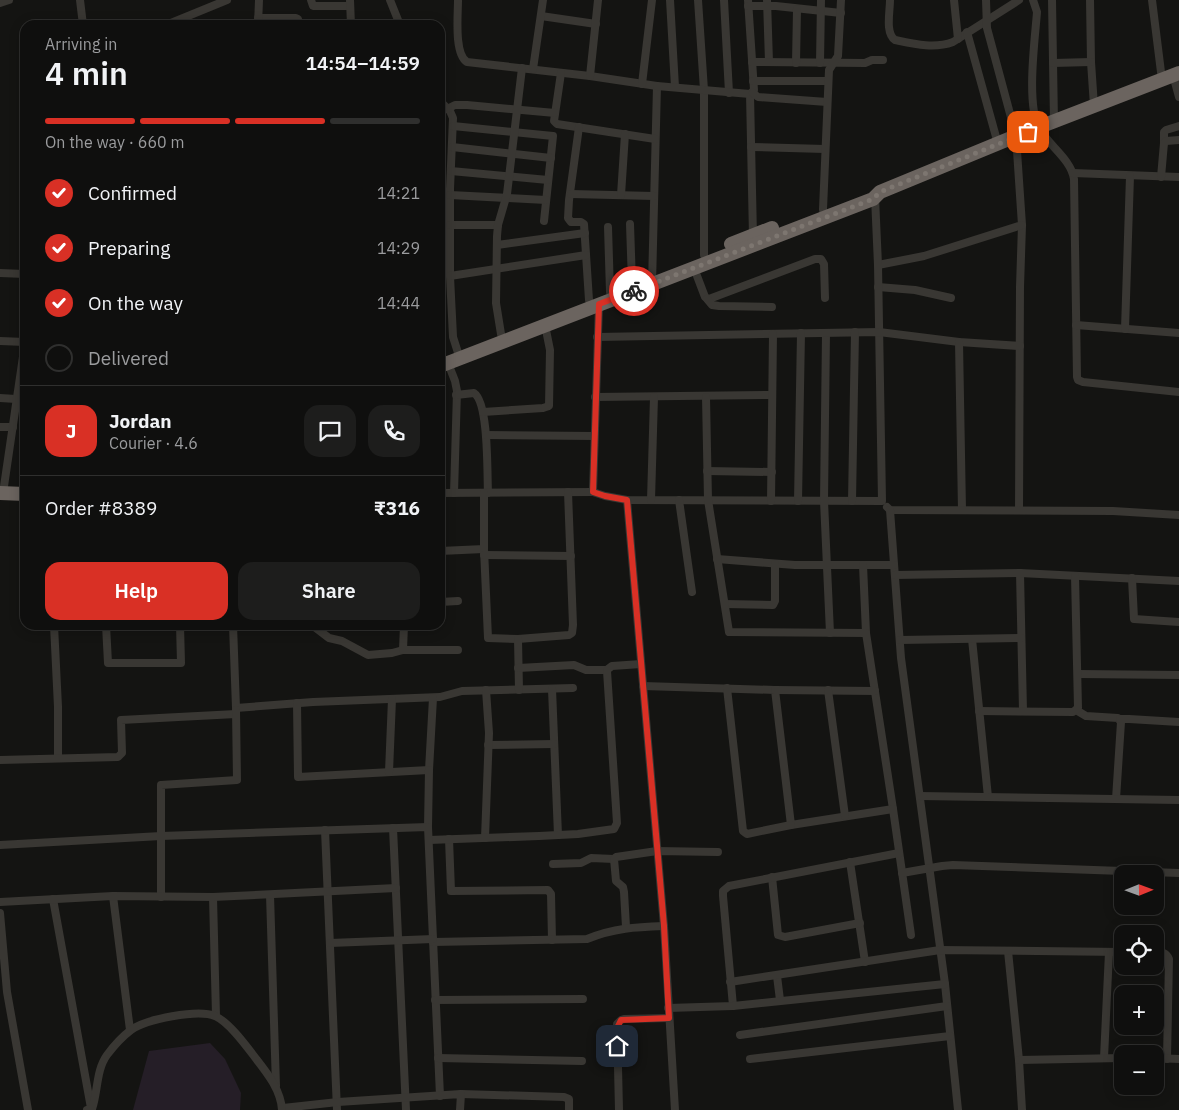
<!DOCTYPE html>
<html lang="en">
<head>
<meta charset="utf-8">
<style>
  :root { --surface:#0f0f0e; --page:#1d1d1c; --text:#f1f3f6; --muted:#9b9c9e; --line:#2f2f2e; --accent:#d93025 }
  body { margin:0; font-family:"IBM Plex Sans",sans-serif; background:var(--page); color:var(--text); height:100vh; display:flex; flex-direction:column; font-size:19px; white-space:nowrap }
  * { box-sizing:border-box; margin:0 }
  p { font-size:16px; color:var(--muted) }
  .icon { flex:none; width:28px; height:28px; fill:none; stroke:currentColor; stroke-width:2; stroke-linecap:round; stroke-linejoin:round }
  .map { position:relative; flex:1; overflow:hidden }
  .sheet { position:absolute; left:20px; top:20px; width:425px; height:610px; display:flex; flex-direction:column; background:var(--surface); border-radius:15px; box-shadow:0 2px 12px #0003,0 0 0 1px var(--line) }
  .sheet>* { flex:none }
  .needle { width:32px; rotate:89deg }
  .buttons { position:absolute; left:1114px; top:865px; display:grid; gap:10px }
  .buttons a { display:grid; place-items:center; width:50px; height:50px; border-radius:10px; background:var(--surface); box-shadow:0 2px 12px #0003,0 0 0 1px var(--line); font-size:25px }
  .pin { position:absolute; display:grid; place-items:center; width:42px; height:42px; color:#fff; margin:-21px; border-radius:10px; box-shadow:0 2px 8px #0006 }
  .courier { position:absolute; display:grid; place-items:center; width:50px; height:50px; margin:-25px; border:4px solid #d93025; border-radius:50%; background:#fff; color:#222; box-shadow:0 1px 6px #0007 }
  .headline em { font-style:normal; font-weight:600 }
  .headline div { display:flex; flex-direction:column-reverse }
  .headline { display:flex; align-items:center; justify-content:space-between; height:85px; padding:0 25px }
  h1 { font-size:32px; font-weight:600; line-height:38px }
  .bar { display:grid; grid-template-columns:repeat(4,1fr); gap:8px 5px; align-content:center; height:60px; padding:0 25px }
  .bar i { height:6px; border-radius:4px; background:var(--line) }
  .bar .selected { background:var(--accent) }
  .bar p { grid-column:span 4 }
  .line { display:flex; align-items:center; gap:12px; padding:0 25px; border-top:1px solid var(--line) }
  .line div { flex:1 }
  .round { display:grid; place-items:center; flex:none; width:52px; height:52px; border-radius:15px; background:var(--page) }
  ol { padding:0 25px; list-style:none }
  li { display:flex; align-items:center; gap:15px; height:55px }
  li p { margin-inline-start:auto }
  li .icon { padding:5px; border-radius:50%; background:var(--accent); color:#fff; stroke-width:4 }
  li:last-child { color:var(--muted) }
  li i { width:28px; height:28px; border:2px solid var(--line); border-radius:50% }
  .primary-button { display:flex; gap:10px; margin-top:auto; padding:10px 25px }
  .primary-button a { flex:1; height:58px; border-radius:15px; background:var(--accent); color:#fff; font-size:20px; font-weight:600; line-height:58px; text-align:center }
  .primary-button a+a { background:var(--page); color:var(--text) }
  .map>svg:first-child { display:block }
</style>
</head>
<body>
<div class="map">
<svg width="1179" height="1110" viewBox="0 0 1179 1110">
  <rect width="100%" height="100%" fill="#141412"/>
  <polygon fill="#251e27" points="210,1043 225,1059 241,1093 240,1110 133,1110 149,1051"/>
  <g fill="none" stroke-linecap="round" stroke-linejoin="round">
    <g stroke="#393733" stroke-width="8">
      <polyline points="80,0 83,25"/>
      <polyline points="311,0 313,6 350,6"/>
      <polyline points="350,0 351,25"/>
      <polyline points="390,0 400,25"/>
      <path d="M458,0C458,15 454,54 467,62L590,76L657,86L652,284"/>
      <polyline points="670,0 675,87"/>
      <polyline points="698,0 704,90 704,255"/>
      <polyline points="724,0 729,93"/>
      <polyline points="748,0 754,90 750,94"/>
      <polyline points="767,0 769,62"/>
      <path d="M890,0C890,12 885,33 895,40C914,44 934,49 953,42L1019,0"/>
      <polyline points="954,0 958,39"/>
      <polyline points="986,0 987,28 1016,136 1022,225 1020,287 1019,510"/>
      <path d="M1033,0L1037,12C1035,39 1026,104 1039,128C1049,146 1071,159 1074,179L1077,377L1078,380L1083,382L1179,392"/>
      <polyline points="1052,0 1054,122"/>
      <polyline points="1090,0 1091,62 1094,106"/>
      <polyline points="1152,0 1162,80"/>
      <polyline points="0,3 9,0"/>
      <polyline points="748,6 776,6 841,13"/>
      <polyline points="541,16 596,24"/>
      <polyline points="258,18 296,18 298,19 299,25"/>
      <polyline points="166,25 227,0"/>
      <polyline points="258,25 259,0"/>
      <polyline points="967,32 998,144"/>
      <polyline points="752,62 865,63 872,60 883,60"/>
      <polyline points="796,63 797,9"/>
      <polyline points="820,63 821,0"/>
      <polyline points="1053,63 1091,62"/>
      <polyline points="533,69 543,0"/>
      <polyline points="561,73 554,121 557,124 655,139"/>
      <polyline points="1173,75 1179,97"/>
      <polyline points="590,76 598,0"/>
      <polyline points="753,81 828,81"/>
      <polyline points="642,84 652,0"/>
      <polyline points="657,86 750,94 753,237"/>
      <polyline points="753,93 758,97 827,102"/>
      <polyline points="440,101 450,111 453,118 450,189 450,276 453,337 460,359"/>
      <polyline points="447,109 455,105 467,105 555,113"/>
      <polyline points="453,126 553,136 544,221"/>
      <polyline points="579,127 569,200 568,218 571,222 581,222 584,224 589,300"/>
      <polyline points="1164,143 1164,132 1166,130 1179,126"/>
      <polyline points="452,147 551,158"/>
      <polyline points="751,147 825,149"/>
      <polyline points="451,171 548,180"/>
      <polyline points="1073,173 1179,177"/>
      <polyline points="1161,177 1164,143 1166,141 1179,140"/>
      <polyline points="571,194 654,196"/>
      <polyline points="450,195 546,200"/>
      <polyline points="621,195 625,134"/>
      <polyline points="824,218 823,209 829,70 838,56 841,0"/>
      <polyline points="630,224 632,283"/>
      <polyline points="450,225 498,225"/>
      <polyline points="608,227 610,292"/>
      <polyline points="497,245 585,233"/>
      <polyline points="878,265 924,256 1022,225"/>
      <polyline points="694,268 705,297 709,299 815,259 821,259 824,264 825,298"/>
      <polyline points="0,273 25,274"/>
      <polyline points="450,276 586,255"/>
      <polyline points="878,287 915,290 951,298"/>
      <polyline points="707,299 712,305 719,306 772,307"/>
      <polyline points="599,304 593,492 605,496 627,500 882,501 878,265 875,197"/>
      <polyline points="1076,325 1179,333"/>
      <polyline points="1125,329 1130,176"/>
      <polyline points="826,333 824,501 830,633"/>
      <polyline points="501,334 496,303 497,236 498,225 507,194 522,68"/>
      <polyline points="597,337 879,332 959,342 1020,346"/>
      <polyline points="0,341 25,342"/>
      <polyline points="959,342 962,510"/>
      <polyline points="448,363 455,381 457,391 454,493"/>
      <path d="M456,395L474,393C489,403 487,474 488,493"/>
      <polyline points="595,397 772,395"/>
      <polyline points="0,398 16,399"/>
      <polyline points="483,412 543,408 549,406 550,350 545,325"/>
      <polyline points="0,427 13,427"/>
      <polyline points="486,435 594,436"/>
      <polyline points="707,471 772,472"/>
      <polyline points="3,493 25,343"/>
      <polyline points="440,493 593,492"/>
      <polyline points="627,500 664,926 675,1110"/>
      <polyline points="651,500 654,397"/>
      <polyline points="679,500 692,592"/>
      <polyline points="771,501 773,334"/>
      <polyline points="798,501 801,333"/>
      <polyline points="852,501 855,332"/>
      <polyline points="887,507 890,510 1113,511 1179,515"/>
      <polyline points="890,510 901,658 945,984 958,1110"/>
      <polyline points="484,549 488,638 518,639 569,635 572,633 573,625 568,492"/>
      <polyline points="440,551 484,549 484,493"/>
      <polyline points="484,555 571,556"/>
      <polyline points="717,559 795,565 894,565"/>
      <polyline points="863,565 866,633"/>
      <polyline points="1020,573 1023,711"/>
      <polyline points="895,575 1020,573 1179,581"/>
      <polyline points="1132,578 1134,619 1179,622"/>
      <polyline points="440,602 458,601"/>
      <polyline points="725,604 773,605 775,601 775,564"/>
      <polyline points="54,625 58,707 58,758"/>
      <polyline points="106,625 108,663 181,663 180,625"/>
      <polyline points="233,625 236,708 313,702 440,697 462,691 573,688"/>
      <polyline points="312,625 329,638 342,641 368,655 392,653 403,650"/>
      <polyline points="404,625 403,650 458,650"/>
      <polyline points="518,639 519,690"/>
      <polyline points="972,639 988,797"/>
      <polyline points="900,640 1021,638"/>
      <polyline points="518,668 574,665 586,670 607,670"/>
      <polyline points="1078,674 1179,675"/>
      <polyline points="643,686 775,690 791,825 893,809 866,633 729,632 708,500 706,397"/>
      <polyline points="727,688 743,831 747,834 791,825"/>
      <polyline points="552,689 558,835"/>
      <polyline points="775,690 875,691"/>
      <polyline points="828,690 845,816"/>
      <polyline points="297,703 298,777 429,770 433,698"/>
      <polyline points="1076,710 1086,716 1118,718 1121,722 1116,799"/>
      <polyline points="979,711 1073,712 1078,708 1075,576"/>
      <polyline points="1120,719 1129,719 1179,722"/>
      <polyline points="488,745 554,744"/>
      <polyline points="0,760 118,757 122,753 121,720 236,714"/>
      <polyline points="389,772 392,699"/>
      <polyline points="920,796 1179,800"/>
      <polyline points="893,809 911,935"/>
      <polyline points="428,827 429,770"/>
      <polyline points="393,828 406,1110"/>
      <polyline points="325,830 337,1110"/>
      <polyline points="485,838 489,733 486,690"/>
      <polyline points="449,839 451,891 548,890 551,894 552,940"/>
      <polyline points="429,840 539,836 578,834 614,829 617,823 607,671 608,669 612,666 641,664"/>
      <polyline points="0,845 161,836 428,827 440,1096"/>
      <polyline points="850,862 865,962"/>
      <polyline points="553,864 581,863 591,858 614,859"/>
      <polyline points="902,873 942,866 953,865 1179,873"/>
      <polyline points="772,877 778,935 785,937 860,923"/>
      <polyline points="270,895 276,1086"/>
      <polyline points="113,896 130,1030"/>
      <polyline points="161,897 161,785 237,780 236,710"/>
      <polyline points="213,897 216,1016"/>
      <polyline points="53,899 91,1108"/>
      <polyline points="0,902 113,896 213,897 396,888"/>
      <polyline points="0,913 7,992 28,1110"/>
      <polyline points="626,927 624,892 623,887 616,881 614,859 616,857 657,851 718,852"/>
      <path d="M433,942L587,939C614,928 636,927 664,926"/>
      <polyline points="330,943 433,939"/>
      <polyline points="1008,951 1019,1060 1022,1110"/>
      <path d="M1155,952C1162,952 1166,952 1169,959L1167,1059"/>
      <polyline points="777,976 780,1000"/>
      <polyline points="730,982 940,950 1122,952"/>
      <polyline points="435,1000 583,999"/>
      <polyline points="733,1006 723,896 723,891 729,886 899,853"/>
      <polyline points="668,1008 733,1006 945,984"/>
      <polyline points="740,1035 947,1006"/>
      <polyline points="438,1058 582,1061"/>
      <polyline points="1104,1058 1109,952"/>
      <polyline points="1155,1058 1179,1059"/>
      <polyline points="750,1059 950,1036"/>
      <polyline points="1019,1060 1122,1058"/>
      <polyline points="461,1094 564,1097 569,1099 569,1110"/>
      <polyline points="283,1108 338,1102 461,1094 460,1110"/>
      <path d="M87,1110L92,1109C98,1092 96,1070 107,1055C113,1047 123,1036 131,1030C146,1019 198,1009 215,1016C230,1023 247,1047 257,1060C268,1074 281,1091 282,1110"/>
      <polyline points="619,1110 617,1024 621,1020 624,1019 669,1018"/>
    </g>
    <g stroke="#6b645f" stroke-width="14">
      <polyline points="731,244 772,228"/>
      <polyline points="440,366 873,199 880,192 1016,136 1179,73"/>
      <polyline points="0,493 25,494"/>
    </g>
  </g>
  <g fill="none" stroke-linecap="round" stroke-linejoin="round">
    <polyline stroke="#7d7670" stroke-width="5" stroke-dasharray="0 9" points="634,291 873,199 880,192 1028,132"/>
    <polyline stroke="#d93025" stroke-width="6" points="617,1046 616,1030 621,1020 669,1018 664,926 627,500 605,496 593,492 599,304 634,291"/>
  </g>
</svg>
<div class="buttons">
<a><svg class="needle" viewBox="-14 -14 28 28"><path d="M0-13l5 13h-10z" fill="#e53935"/><path d="M0 13l5-13h-10z" fill="#9b9c9e"/></svg></a>
<a><svg class="icon" aria-label="locate" viewBox="0 0 24 24"><circle cx="12" cy="12" r="6"/><path d="M12 2v4M12 18v4M2 12h4M18 12h4"/></svg></a>
<a>+</a>
<a>−</a>
</div>
<div class="pin" style="left:1028px;top:132px;background:#ea580c"><svg class="icon" aria-label="bag" viewBox="0 0 24 24"><path d="M5 8h14l-1 12H6zM9 8a3 3 0 0 1 6 0"/></svg></div>
<div class="pin" style="left:617px;top:1046px;background:#1f2937"><svg class="icon" aria-label="home" viewBox="0 0 24 24"><path d="M3 11l9-7 9 7M6 9v11h12V9"/></svg></div>
<div class="courier" style="left:634px;top:291px"><svg class="icon" aria-label="bike" viewBox="0 0 24 24"><circle cx="6" cy="16" r="4"/><circle cx="18" cy="16" r="4"/><path d="M6 16l4-8h5l3 8M10 8l3 8H6M13 5h3"/></svg></div>
<section class="sheet">
<div class="headline"><div><h1>4 min</h1><p>Arriving in</p></div><em>14:54–14:59</em></div>
<div class="bar"><i class="selected"></i><i class="selected"></i><i class="selected"></i><i></i><p>On the way · 660 m</p></div>
<ol>
<li><svg class="icon" aria-label="check" viewBox="0 0 24 24"><path d="M5 12l5 5 9-10"/></svg>Confirmed<p>14:21</p></li>
<li><svg class="icon" aria-label="check" viewBox="0 0 24 24"><path d="M5 12l5 5 9-10"/></svg>Preparing<p>14:29</p></li>
<li><svg class="icon" aria-label="check" viewBox="0 0 24 24"><path d="M5 12l5 5 9-10"/></svg>On the way<p>14:44</p></li>
<li><i></i>Delivered</li>
</ol>
<div class="line" style="height:90px"><b class="round" style="background:var(--accent);color:#fff">J</b><div><b>Jordan</b><p>Courier · 4.6</p></div><a class="round"><svg class="icon" aria-label="chat" viewBox="0 0 24 24"><path d="M4 5h16v11H9l-5 4z"/></svg></a><a class="round"><svg class="icon" aria-label="phone" viewBox="0 0 24 24"><path d="M5 4h4l2 5-3 2q2 4 5 5l2-3 5 2v4C11 20 4 13 5 4z"/></svg></a></div>
<div class="line" style="height:65px"><div>Order #8389</div><b>₹316</b></div>
<div class="primary-button"><a>Help</a><a>Share</a></div>
</section>
</div>
</body>
</html>
